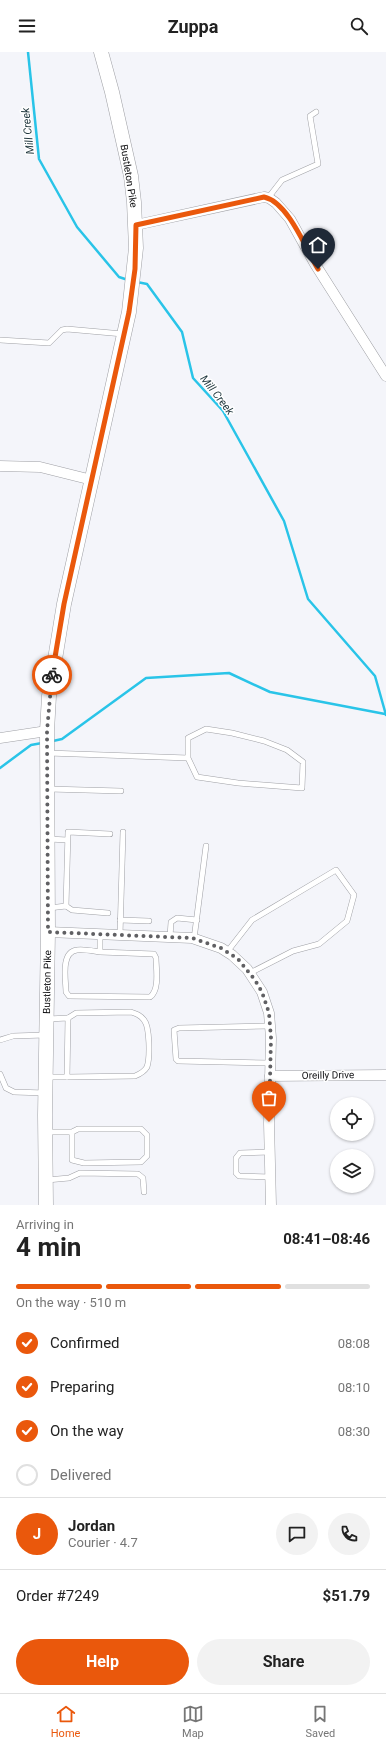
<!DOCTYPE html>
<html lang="en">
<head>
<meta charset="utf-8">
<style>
  :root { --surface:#fff; --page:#f2f2f2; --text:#222; --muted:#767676; --line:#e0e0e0; --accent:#ea580c }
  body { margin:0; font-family:Roboto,sans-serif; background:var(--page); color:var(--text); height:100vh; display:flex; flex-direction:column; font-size:15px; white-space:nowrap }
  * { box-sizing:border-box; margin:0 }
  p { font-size:13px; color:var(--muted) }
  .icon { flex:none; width:22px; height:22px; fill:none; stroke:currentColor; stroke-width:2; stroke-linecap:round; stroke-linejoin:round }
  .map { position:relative; height:1153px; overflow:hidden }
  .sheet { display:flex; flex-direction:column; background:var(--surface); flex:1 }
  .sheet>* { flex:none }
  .controls { position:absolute; left:330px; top:1045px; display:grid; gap:8px }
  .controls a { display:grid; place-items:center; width:44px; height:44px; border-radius:50%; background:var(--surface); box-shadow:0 1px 3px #0004; font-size:20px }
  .pin { position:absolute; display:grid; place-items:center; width:34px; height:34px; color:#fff; margin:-41px -17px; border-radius:50% 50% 50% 0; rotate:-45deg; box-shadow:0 0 4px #0007 }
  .pin .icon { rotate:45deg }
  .courier { position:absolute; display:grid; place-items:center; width:40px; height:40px; margin:-20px; border:3px solid #ea580c; border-radius:50%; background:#fff; color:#222; box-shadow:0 1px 5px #0007 }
  .overview em { font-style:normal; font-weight:700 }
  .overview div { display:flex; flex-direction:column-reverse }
  .overview { display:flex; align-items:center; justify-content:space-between; height:68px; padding:0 16px }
  h1 { font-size:26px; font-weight:700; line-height:30px }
  .bar { display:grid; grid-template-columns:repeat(4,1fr); gap:6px 4px; align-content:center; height:48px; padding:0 16px }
  .bar i { height:5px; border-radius:3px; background:var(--line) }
  .bar .on { background:var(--accent) }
  .bar p { grid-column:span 4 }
  .line { display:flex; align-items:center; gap:10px; padding:0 16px; border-top:1px solid var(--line) }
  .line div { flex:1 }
  .round { display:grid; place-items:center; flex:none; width:42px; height:42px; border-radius:21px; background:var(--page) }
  ol { padding:0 16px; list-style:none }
  li { display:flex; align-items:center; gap:12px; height:44px }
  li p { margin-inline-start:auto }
  li .icon { padding:4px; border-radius:50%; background:var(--accent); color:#fff; stroke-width:4 }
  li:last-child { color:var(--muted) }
  li i { width:22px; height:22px; border:2px solid var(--line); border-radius:50% }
  .action { display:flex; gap:8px; margin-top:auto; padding:8px 16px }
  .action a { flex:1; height:46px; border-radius:24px; background:var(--accent); color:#fff; font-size:16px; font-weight:700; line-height:46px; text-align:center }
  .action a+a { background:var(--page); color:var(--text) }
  header { display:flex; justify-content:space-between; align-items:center; height:52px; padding:0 16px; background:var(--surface); font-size:18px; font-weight:700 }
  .dock { display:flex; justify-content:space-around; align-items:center; height:56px; border-top:1px solid var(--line); background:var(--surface); font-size:11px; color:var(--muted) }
  .dock a { display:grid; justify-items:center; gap:2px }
  .dock .on { color:var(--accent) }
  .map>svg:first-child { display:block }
</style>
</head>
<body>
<header><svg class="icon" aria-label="menu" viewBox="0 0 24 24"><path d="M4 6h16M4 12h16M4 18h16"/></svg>Zuppa<svg class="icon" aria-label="search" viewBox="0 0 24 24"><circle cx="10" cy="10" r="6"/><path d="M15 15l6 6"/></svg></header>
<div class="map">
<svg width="386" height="1153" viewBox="0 0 386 1153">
  <rect width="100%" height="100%" fill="#f4f5fa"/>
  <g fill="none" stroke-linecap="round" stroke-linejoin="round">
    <g stroke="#29c4e8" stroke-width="2.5">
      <polyline points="28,0 39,107 77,175 119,225 128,228"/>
      <polyline points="137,230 147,232 182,280 193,326 223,359 284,469 308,547 375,624 386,663"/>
      <polyline points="53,689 62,687 146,626 229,621 270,640 385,662"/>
      <polyline points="0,716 31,693 42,691"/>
    </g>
    <defs>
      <g id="lane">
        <polyline points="268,146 282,128 318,112 310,64 316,60"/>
        <polyline points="0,288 49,291 62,278 67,277 123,282"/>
        <polyline points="48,701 188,706 197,725 238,731 302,736 303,710 287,698 264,689 232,681 206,677 188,686 188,706"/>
        <polyline points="49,737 121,739"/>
        <polyline points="49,787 67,788"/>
        <polyline points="66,854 68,780 110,782"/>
        <polyline points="49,856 66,854 72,858 108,861"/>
        <polyline points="120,868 149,869"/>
        <path d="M100,882V900C93,899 84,897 77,898C60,900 66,929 66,940L69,944L150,945C160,938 156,916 156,906L154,902L100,900"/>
        <polyline points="120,883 123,780"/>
        <polyline points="170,885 171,870 177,866 197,868"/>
        <polyline points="194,887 206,794"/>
        <polyline points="227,900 252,868 336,818 354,843 347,869 319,892 293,899 250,921"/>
        <polyline points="270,974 179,976 174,978 176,1007 178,1009 270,1011"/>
        <polyline points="0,988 13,984 45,983"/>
        <polyline points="0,1022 6,1036 14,1040 45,1041"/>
        <polyline points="46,1025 67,1025 68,966 48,967"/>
        <path d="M67,1025L135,1024C140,1022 144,1020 147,1015C150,1006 150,975 144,968C140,963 137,962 131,960L76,961L68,966"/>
        <polyline points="46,1080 72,1080 78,1077 141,1077 147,1083 147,1104 141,1110 84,1111 72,1108 72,1080"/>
        <polyline points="270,1100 240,1101 236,1106 236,1121 239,1124 270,1125"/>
        <polyline points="47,1128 69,1126 80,1121 138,1122 143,1126 144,1140"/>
      </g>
      <g id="street">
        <polyline points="136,173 264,145 269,146 276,151 290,167 315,212 386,324"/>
        <polyline points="0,414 40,415 92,428"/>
        <polyline points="0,686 47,679"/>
        <polyline points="48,880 192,886 221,896 232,903 247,917 262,940 269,961 271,986 269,1071 271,1153"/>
        <polyline points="270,1024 386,1023"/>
      </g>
      <polyline id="secondary" points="46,1153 45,1063 48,880 47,679 49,644 64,552 129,260 136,196 134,150 131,124 112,40 101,0"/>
    </defs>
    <use href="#lane" stroke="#9fa0a5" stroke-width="6"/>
    <use href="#street" stroke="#9fa0a5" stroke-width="11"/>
    <use href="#secondary" stroke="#9fa0a5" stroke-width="15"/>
    <use href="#lane" stroke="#fff" stroke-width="5"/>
    <use href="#street" stroke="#fff" stroke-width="10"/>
    <use href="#secondary" stroke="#fff" stroke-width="14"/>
  </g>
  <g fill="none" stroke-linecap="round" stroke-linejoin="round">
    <polyline stroke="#606063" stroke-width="4" stroke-dasharray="0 7.2" points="52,623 47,679 48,880 192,886 221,896 238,907 255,928 262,940 269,961 271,986 269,1070"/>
    <path stroke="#ea580c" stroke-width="5" d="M52,623L64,552L129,260L135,217L136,173L264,145C288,150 306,197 318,217"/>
  </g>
  <g text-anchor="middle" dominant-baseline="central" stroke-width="3" stroke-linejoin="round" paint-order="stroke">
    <g font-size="10" fill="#101012" stroke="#fff">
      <text transform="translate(129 124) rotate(81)">Bustleton Pike</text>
      <text transform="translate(47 930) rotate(-89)">Bustleton Pike</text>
      <text transform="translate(328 1023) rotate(-1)">Oreilly Drive</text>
    </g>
    <g font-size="11" font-style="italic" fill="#1f363d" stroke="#fff">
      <text transform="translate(28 79) rotate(-96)">Mill Creek</text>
      <text transform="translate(217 343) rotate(52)">Mill Creek</text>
    </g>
  </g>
</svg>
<div class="controls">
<a><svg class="icon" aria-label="locate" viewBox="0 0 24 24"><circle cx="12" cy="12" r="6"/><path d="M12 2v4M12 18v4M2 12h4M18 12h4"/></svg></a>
<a><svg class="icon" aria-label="layers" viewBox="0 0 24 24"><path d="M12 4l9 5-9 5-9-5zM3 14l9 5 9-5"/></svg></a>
</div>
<div class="pin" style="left:269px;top:1070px;background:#ea580c"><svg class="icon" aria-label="bag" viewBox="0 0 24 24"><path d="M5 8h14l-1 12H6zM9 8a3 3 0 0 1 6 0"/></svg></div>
<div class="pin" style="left:318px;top:217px;background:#1f2937"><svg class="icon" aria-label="home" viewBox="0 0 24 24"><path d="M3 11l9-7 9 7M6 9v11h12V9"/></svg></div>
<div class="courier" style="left:52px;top:623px"><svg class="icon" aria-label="bike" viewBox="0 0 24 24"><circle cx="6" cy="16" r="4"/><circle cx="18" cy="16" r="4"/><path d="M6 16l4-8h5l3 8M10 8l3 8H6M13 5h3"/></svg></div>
</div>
<section class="sheet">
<div class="overview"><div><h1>4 min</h1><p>Arriving in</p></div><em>08:41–08:46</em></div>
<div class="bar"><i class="on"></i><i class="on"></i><i class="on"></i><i></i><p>On the way · 510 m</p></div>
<ol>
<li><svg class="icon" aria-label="check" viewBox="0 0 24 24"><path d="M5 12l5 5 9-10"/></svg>Confirmed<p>08:08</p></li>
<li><svg class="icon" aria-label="check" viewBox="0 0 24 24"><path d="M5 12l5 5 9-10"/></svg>Preparing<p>08:10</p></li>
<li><svg class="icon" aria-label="check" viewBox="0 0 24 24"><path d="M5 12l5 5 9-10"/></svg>On the way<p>08:30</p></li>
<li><i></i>Delivered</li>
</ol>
<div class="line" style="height:72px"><b class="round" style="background:var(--accent);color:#fff">J</b><div><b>Jordan</b><p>Courier · 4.7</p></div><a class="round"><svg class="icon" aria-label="chat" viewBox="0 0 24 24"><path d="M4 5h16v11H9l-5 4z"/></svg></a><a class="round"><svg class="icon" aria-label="phone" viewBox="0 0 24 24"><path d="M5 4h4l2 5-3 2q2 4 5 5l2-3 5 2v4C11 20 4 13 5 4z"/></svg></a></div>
<div class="line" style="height:52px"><div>Order #7249</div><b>$51.79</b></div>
<div class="action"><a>Help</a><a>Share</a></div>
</section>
<nav class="dock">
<a class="on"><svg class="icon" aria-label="home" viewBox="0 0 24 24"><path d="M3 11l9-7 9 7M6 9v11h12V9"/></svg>Home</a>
<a><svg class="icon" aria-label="map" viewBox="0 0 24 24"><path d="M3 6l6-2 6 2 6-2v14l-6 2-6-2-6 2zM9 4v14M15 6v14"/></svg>Map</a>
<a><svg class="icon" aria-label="saved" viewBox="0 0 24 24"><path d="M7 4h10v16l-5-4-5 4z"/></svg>Saved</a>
</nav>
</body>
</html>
